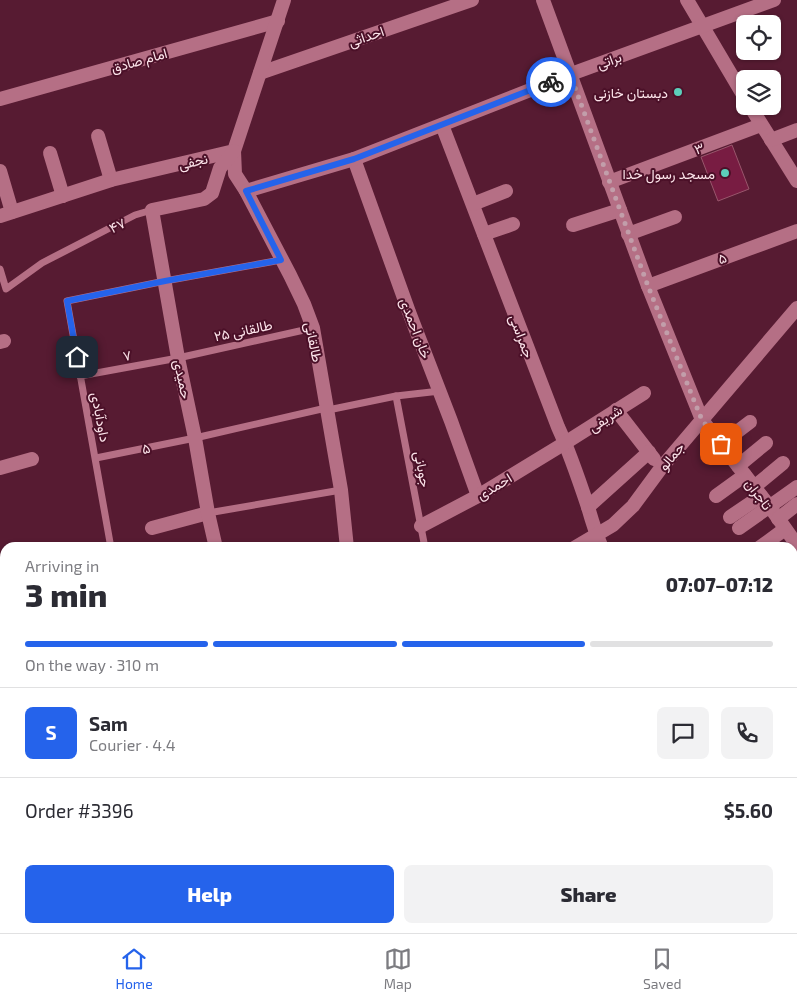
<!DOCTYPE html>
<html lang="en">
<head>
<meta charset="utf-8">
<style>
  :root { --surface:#fff; --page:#f2f2f3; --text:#2b2b33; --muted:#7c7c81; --line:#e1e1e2; --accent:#2563eb }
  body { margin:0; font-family:"Exo 2",Vazirmatn,sans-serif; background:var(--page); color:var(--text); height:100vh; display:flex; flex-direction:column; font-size:19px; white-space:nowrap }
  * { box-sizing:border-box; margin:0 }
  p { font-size:16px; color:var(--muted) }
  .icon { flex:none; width:28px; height:28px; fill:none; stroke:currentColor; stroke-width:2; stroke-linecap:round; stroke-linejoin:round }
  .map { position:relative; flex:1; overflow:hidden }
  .details { position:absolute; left:0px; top:542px; width:798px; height:391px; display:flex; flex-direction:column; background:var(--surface); border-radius:15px 15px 0 0; box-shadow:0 1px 4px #0004 }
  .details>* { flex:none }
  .fabs { position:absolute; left:736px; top:15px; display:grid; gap:10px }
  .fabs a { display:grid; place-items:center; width:45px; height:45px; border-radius:8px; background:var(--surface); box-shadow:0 1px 4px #0004; font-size:25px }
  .pin { position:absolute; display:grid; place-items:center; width:42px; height:42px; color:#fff; margin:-21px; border-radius:10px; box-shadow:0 2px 8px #0006 }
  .courier { position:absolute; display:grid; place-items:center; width:50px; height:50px; margin:-25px; border:4px solid #2563eb; border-radius:50%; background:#fff; color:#222; box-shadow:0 1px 6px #0007 }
  .summary em { font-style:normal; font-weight:800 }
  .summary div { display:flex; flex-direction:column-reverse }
  .summary { display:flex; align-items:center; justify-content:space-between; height:85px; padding:0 25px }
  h1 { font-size:32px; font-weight:800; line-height:38px }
  .bar { display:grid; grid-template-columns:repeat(4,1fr); gap:8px 5px; align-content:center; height:60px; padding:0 25px }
  .bar i { height:6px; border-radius:4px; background:var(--line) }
  .bar .selected { background:var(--accent) }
  .bar p { grid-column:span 4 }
  .line { display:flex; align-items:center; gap:12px; padding:0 25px; border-top:1px solid var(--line) }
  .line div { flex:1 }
  .round { display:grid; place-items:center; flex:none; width:52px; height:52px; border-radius:8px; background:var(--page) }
  .action { display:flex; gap:10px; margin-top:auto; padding:10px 25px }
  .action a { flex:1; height:58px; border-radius:8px; background:var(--accent); color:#fff; font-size:20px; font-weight:800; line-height:58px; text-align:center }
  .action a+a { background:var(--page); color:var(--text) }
  .dock { display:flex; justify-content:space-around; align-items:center; height:70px; border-top:1px solid var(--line); background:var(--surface); font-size:14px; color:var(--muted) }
  .dock a { display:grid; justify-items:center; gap:2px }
  .dock .selected { color:var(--accent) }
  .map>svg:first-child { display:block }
</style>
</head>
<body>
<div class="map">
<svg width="797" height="933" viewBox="0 0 797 933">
  <rect width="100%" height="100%" fill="#571b32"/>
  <polygon fill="#781c42" stroke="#99566c" points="732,145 749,189 718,201 701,157"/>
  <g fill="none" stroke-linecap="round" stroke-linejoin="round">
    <g stroke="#b56f85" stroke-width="7">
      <polyline points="0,269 6,289 42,263 135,215 152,210"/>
      <polyline points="80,376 178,358 313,328"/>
      <polyline points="396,396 425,548"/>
      <polyline points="96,458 195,438 326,408 333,409 396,396 440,391"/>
      <polyline points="208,513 341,490"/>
      <path d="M111,548C97,465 81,383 67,301L165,281L281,260"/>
      <polyline points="0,693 5,691"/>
      <polyline points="0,801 5,799"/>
      <polyline points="0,900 5,899"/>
      <polyline points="147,933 161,929"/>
    </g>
    <g stroke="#b56f85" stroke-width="14">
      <polyline points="543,0 648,286 702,420 770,507 797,545"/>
      <polyline points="687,0 745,98"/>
      <polyline points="260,73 472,0"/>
      <polyline points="0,99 278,21"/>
      <polyline points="750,106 797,181"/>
      <path d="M442,125L558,427C570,453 579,480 588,507C592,521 596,534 602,548"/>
      <polyline points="98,136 111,180"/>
      <polyline points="771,140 797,130"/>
      <polyline points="234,151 235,174 246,191 290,275 304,304 313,328 341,490 347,548"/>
      <polyline points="50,153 63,196"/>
      <polyline points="354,159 409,312 451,421 478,496"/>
      <polyline points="0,171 12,212"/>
      <polyline points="609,182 761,125"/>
      <polyline points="246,191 354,159 571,74 774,0"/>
      <polyline points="473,204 506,191"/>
      <polyline points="0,216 111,180 234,151 284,0"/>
      <polyline points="573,225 620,210"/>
      <polyline points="484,234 513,224"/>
      <polyline points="628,234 675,217"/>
      <polyline points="648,286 797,231"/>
      <polyline points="0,342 4,341"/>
      <polyline points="616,410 654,459"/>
      <polyline points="721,444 750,422"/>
      <polyline points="738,466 766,443"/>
      <polyline points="0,468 32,459"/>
      <polyline points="754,487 783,463"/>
      <polyline points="716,496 745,475"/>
      <polyline points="588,507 649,452"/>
      <polyline points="730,517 761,496"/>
      <polyline points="778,519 797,504"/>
      <polyline points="421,526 478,496 565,443 644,393"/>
      <polyline points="152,528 208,513"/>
      <polyline points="739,528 797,487"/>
      <polyline points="216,548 208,513 195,438 178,358 152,210 204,199 212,193 220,168 234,151"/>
      <polyline points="574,548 613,525 633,506 661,468 797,308"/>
      <polyline points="759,548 785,529"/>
      <polyline points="792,557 797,554"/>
      <polyline points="0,585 5,584"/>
      <polyline points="792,589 797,586"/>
      <polyline points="792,709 797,715"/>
      <polyline points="792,819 797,825"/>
      <polyline points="210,929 211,933"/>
      <polyline points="382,929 385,933"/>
      <polyline points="431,929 433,933"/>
      <polyline points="507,929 510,933"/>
      <polyline points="610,929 612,933"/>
      <polyline points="697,929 700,933"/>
      <polyline points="775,929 778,933"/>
      <polyline points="306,933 307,929"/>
    </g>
  </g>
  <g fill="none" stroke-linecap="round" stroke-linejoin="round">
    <polyline stroke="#c29eaa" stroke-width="5" stroke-dasharray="0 9" points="551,82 570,74 648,286 691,393 702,420 721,444"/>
    <polyline stroke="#2563eb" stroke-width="6" points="77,357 67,301 165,281 281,260 246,191 354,159 551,82"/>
  </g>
  <g fill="#5cceba" stroke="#4b1028" stroke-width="2">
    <circle cx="678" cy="92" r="5"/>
    <circle cx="725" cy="173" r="5"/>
  </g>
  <g text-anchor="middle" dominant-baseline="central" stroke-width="4" stroke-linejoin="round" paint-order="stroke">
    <g font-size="14" fill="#fce4ea" stroke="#4b1028">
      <text transform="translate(366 36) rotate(-19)">احداثی</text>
      <text transform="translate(139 60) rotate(-16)">امام صادق</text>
      <text transform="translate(609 60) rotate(-20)">براتی</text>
      <text transform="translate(699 148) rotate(-20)">۳</text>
      <text transform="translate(193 161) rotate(-13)">نجفی</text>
      <text transform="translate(117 225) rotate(-27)">۴۷</text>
      <text transform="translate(722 258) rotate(-20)">۵</text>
      <text transform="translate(416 328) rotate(69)">خان احمدی</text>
      <text transform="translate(243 330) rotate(-12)">طالقانی ۲۵</text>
      <text transform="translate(522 336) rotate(69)">جمراسی</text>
      <text transform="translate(314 342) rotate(78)">طالقانی</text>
      <text transform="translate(127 355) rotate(-11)">۷</text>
      <text transform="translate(183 379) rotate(78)">حمیدی</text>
      <text transform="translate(101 417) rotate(79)">داودآبادی</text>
      <text transform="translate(605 418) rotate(-33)">شریفی</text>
      <text transform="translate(146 448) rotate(-12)">۵</text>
      <text transform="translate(671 456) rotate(-50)">جمالو</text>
      <text transform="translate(423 469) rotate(79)">جوبانی</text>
      <text transform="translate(494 486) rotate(-31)">احمدی</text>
      <text transform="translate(759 494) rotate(53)">تاجران</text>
    </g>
    <g font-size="14" fill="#fce4ea" stroke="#4b1028" text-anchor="end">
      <text x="668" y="92">دبستان خازنی</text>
      <text x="715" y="173">مسجد رسول خدا</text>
    </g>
  </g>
</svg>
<div class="fabs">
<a><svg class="icon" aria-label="locate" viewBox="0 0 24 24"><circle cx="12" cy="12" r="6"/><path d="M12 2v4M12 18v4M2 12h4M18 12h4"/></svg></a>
<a><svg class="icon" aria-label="layers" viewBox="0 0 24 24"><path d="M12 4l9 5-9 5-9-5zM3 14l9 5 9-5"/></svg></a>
</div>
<div class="pin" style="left:721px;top:444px;background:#ea580c"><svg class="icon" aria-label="bag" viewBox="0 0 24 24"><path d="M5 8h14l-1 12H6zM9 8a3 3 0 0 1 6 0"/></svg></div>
<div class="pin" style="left:77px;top:357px;background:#1f2937"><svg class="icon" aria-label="home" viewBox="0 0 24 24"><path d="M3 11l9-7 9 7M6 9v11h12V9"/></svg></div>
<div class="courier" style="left:551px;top:82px"><svg class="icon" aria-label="bike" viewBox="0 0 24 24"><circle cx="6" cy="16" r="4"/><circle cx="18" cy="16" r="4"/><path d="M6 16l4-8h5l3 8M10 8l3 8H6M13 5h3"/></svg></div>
<section class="details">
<div class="summary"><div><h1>3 min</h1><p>Arriving in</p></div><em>07:07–07:12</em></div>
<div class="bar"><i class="selected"></i><i class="selected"></i><i class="selected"></i><i></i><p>On the way · 310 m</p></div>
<div class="line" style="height:90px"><b class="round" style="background:var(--accent);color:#fff">S</b><div><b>Sam</b><p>Courier · 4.4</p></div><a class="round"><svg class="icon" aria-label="chat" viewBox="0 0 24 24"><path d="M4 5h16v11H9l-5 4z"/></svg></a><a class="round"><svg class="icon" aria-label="phone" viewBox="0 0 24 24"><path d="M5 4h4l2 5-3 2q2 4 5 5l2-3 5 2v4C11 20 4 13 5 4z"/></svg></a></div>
<div class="line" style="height:65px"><div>Order #3396</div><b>$5.60</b></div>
<div class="action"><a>Help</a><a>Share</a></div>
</section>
</div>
<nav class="dock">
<a class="selected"><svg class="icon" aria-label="home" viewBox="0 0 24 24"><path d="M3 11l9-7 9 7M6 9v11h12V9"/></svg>Home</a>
<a><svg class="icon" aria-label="map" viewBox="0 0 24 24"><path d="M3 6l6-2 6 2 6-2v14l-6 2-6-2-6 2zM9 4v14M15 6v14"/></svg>Map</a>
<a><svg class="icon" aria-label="saved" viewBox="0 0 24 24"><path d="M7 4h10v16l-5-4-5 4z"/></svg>Saved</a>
</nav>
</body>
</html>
